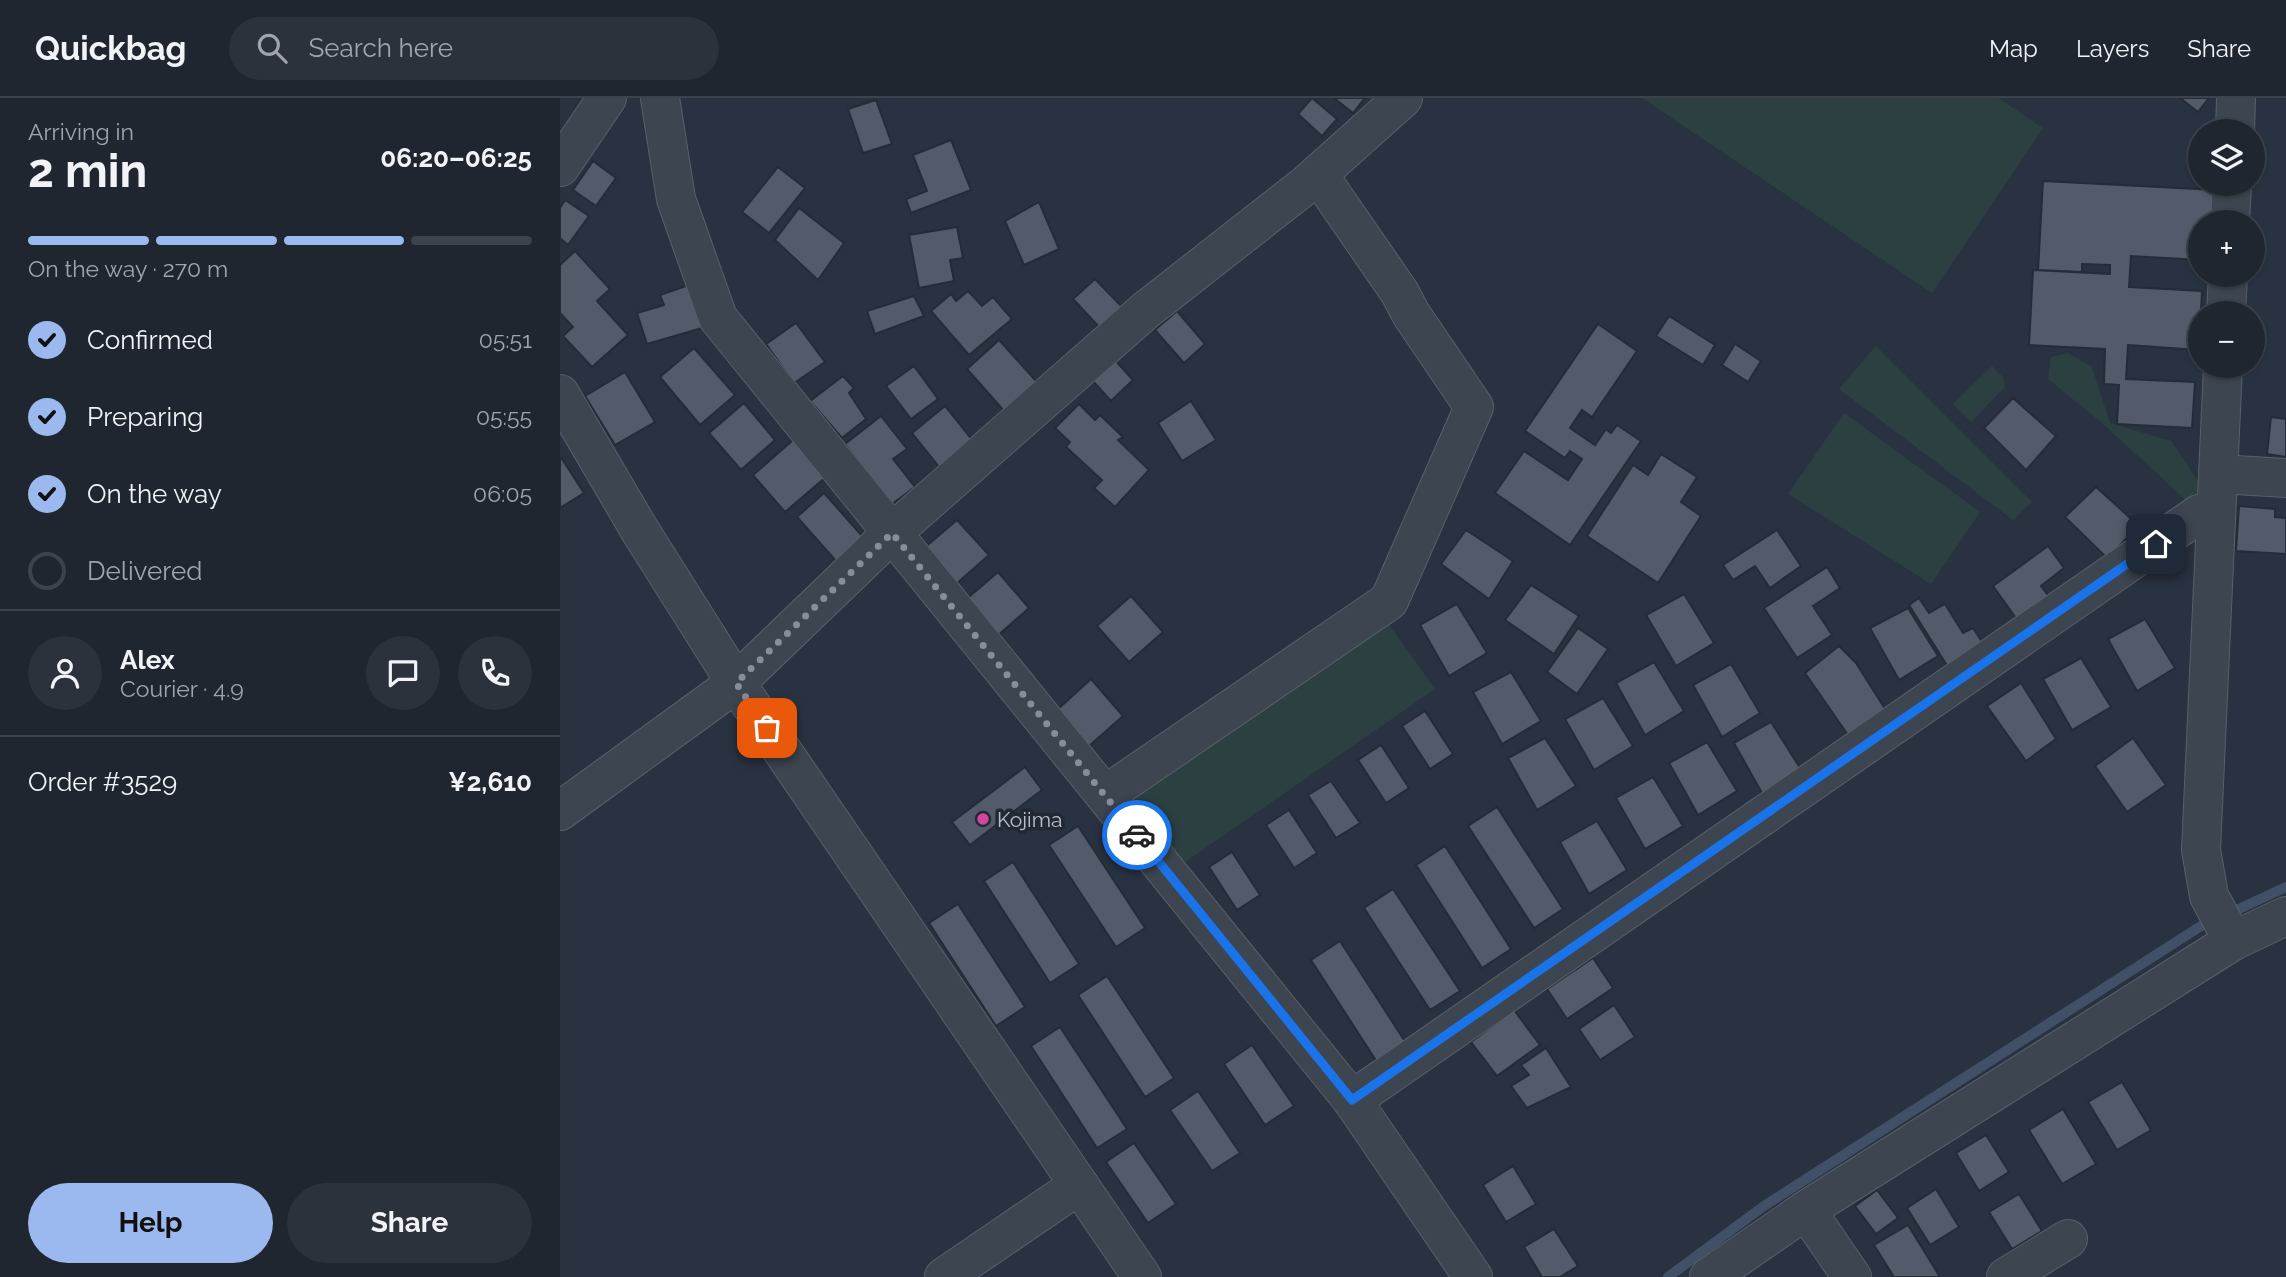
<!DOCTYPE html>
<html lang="en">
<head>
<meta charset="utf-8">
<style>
  :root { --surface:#1f2630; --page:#2c323c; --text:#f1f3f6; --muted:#a1a5ab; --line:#3c434c; --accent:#9bb9ee }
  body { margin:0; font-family:Raleway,sans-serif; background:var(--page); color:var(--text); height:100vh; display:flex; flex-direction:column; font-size:26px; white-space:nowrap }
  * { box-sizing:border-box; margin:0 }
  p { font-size:23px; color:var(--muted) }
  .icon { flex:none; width:38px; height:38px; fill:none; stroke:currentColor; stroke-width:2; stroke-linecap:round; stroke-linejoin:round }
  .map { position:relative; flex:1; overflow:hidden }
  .side { display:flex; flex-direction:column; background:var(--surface); width:560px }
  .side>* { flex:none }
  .tools { position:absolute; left:1628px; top:21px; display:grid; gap:14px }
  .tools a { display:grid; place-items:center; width:77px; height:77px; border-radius:50%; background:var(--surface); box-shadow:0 2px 5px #0004,0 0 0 2px var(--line); font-size:35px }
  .pin { position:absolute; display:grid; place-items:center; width:60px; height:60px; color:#fff; margin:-30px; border-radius:14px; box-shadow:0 4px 10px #0006 }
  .courier { position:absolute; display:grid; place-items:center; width:70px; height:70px; margin:-35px; border:5px solid #1a73e8; border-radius:50%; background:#fff; color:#222; box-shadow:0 2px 9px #0007 }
  .summary em { font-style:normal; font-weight:700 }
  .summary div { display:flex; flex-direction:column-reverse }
  .summary { display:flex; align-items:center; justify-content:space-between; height:119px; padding:0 28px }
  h1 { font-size:46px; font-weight:700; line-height:52px }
  .bar { display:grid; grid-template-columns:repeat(4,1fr); gap:10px 7px; align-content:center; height:84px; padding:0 28px }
  .bar i { height:9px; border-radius:5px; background:var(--line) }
  .bar .current { background:var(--accent) }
  .bar p { grid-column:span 4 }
  .line { display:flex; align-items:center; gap:18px; padding:0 28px; border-top:2px solid var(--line) }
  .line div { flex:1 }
  .round { display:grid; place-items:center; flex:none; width:74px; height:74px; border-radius:37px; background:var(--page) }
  ol { padding:0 28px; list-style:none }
  li { display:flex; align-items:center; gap:21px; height:77px }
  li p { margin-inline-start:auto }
  li .icon { padding:7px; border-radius:50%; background:var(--accent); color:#111; stroke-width:4 }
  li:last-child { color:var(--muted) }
  li i { width:38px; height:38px; border:4px solid var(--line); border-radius:50% }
  .primary-button { display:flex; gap:14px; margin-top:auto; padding:14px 28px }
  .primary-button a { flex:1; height:80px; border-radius:42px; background:var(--accent); color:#111; font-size:28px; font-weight:700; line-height:80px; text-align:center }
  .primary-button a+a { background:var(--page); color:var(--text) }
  header { display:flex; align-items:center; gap:42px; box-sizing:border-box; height:98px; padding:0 35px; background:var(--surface); border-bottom:2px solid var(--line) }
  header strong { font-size:33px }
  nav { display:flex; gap:38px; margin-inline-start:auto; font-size:24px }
  .search { width:490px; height:63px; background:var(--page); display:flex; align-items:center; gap:18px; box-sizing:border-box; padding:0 24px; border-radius:38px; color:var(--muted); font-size:26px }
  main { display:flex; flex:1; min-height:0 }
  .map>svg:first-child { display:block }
</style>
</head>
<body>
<header>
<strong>Quickbag</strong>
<div class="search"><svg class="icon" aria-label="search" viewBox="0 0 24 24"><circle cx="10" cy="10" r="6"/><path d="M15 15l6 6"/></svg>Search here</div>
<nav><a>Map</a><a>Layers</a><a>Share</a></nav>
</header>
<main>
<section class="side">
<div class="summary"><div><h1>2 min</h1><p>Arriving in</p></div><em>06:20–06:25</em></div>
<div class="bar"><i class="current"></i><i class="current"></i><i class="current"></i><i></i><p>On the way · 270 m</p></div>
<ol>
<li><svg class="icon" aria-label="check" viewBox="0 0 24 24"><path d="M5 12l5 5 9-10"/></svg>Confirmed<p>05:51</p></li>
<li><svg class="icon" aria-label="check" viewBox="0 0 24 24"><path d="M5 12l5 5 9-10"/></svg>Preparing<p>05:55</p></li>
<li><svg class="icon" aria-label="check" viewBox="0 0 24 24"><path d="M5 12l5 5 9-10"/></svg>On the way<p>06:05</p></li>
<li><i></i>Delivered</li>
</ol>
<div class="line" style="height:126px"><a class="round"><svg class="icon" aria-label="person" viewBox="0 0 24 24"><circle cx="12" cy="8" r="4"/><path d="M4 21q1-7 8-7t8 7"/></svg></a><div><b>Alex</b><p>Courier · 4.9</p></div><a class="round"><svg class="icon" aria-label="chat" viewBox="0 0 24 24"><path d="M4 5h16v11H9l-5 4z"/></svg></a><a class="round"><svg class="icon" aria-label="phone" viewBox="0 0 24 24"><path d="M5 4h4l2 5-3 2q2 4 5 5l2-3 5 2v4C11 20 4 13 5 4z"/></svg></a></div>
<div class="line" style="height:91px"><div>Order #3529</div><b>¥2,610</b></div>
<div class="primary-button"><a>Help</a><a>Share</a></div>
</section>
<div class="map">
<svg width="1726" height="1179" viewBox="0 0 1726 1179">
  <rect width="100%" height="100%" fill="#293240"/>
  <g fill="#2c4042">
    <polygon points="1082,0 1438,0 1483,30 1372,195"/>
    <polygon points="1316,248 1472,404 1453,422 1279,291"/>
    <polygon points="1508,255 1532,269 1550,325 1611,343 1643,390 1627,403 1541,324 1488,281 1491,259"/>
    <polygon points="1432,268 1443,279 1445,289 1411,324 1393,306"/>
    <polygon points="1284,315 1420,414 1371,486 1228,396"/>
    <polygon points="826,522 875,591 618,769 565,702"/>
  </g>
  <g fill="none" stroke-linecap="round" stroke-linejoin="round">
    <g stroke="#415067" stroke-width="10">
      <polyline points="1666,817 1726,789"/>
      <polyline points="1108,1179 1204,1108 1641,828 1652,823"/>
    </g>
  </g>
  <g fill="#535b6a" stroke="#242c37" stroke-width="2">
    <polygon points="752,0 777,21 762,38 738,16"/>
    <polygon points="774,0 805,0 793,15"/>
    <polygon points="1620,0 1649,0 1638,14"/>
    <polygon points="316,2 332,46 303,55 288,11"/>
    <polygon points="391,42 411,92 351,115 346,101 367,93 353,57"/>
    <polygon points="33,63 56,80 36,108 13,92"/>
    <polygon points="218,69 245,90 209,135 182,114"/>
    <polygon points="1483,83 1657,92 1656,124 1640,124 1640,162 1571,158 1569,189 1642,193 1639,252 1568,247 1566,281 1635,284 1632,330 1557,326 1559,287 1544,286 1545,251 1469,247 1473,172 1550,176 1550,167 1522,166 1522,174 1478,172"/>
    <polygon points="5,102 29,118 8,147 0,140 0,110"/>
    <polygon points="479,104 499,151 464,167 445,123"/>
    <polygon points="239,110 284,145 258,182 215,142"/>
    <polygon points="397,129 403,160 390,162 394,183 359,190 349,137"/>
    <polygon points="15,153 50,191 37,203 68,237 32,269 3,238 13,229 0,215 0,167"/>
    <polygon points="535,181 563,210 541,231 513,201"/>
    <polygon points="129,187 142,230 87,246 77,215 104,207 100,197"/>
    <polygon points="408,193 422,208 433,199 452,221 409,257 371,213 391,196 396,203"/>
    <polygon points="354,198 364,218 315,236 307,213"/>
    <polygon points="617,213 645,246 624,265 595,232"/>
    <polygon points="1109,218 1155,247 1143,267 1096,238"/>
    <polygon points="236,225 265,264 234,285 206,246"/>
    <polygon points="1038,226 1077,253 1032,319 1022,312 1010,330 1035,347 1046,331 1051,335 1057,327 1081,343 1010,447 935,395 964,353 1008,382 1022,361 1010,353 1005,360 965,333"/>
    <polygon points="439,242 477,284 445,314 407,271"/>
    <polygon points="1175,246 1201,263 1188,284 1162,267"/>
    <polygon points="134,250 175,297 140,327 100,279"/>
    <polygon points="554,261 573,282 551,303 532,282"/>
    <polygon points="354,268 378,301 351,321 326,288"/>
    <polygon points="65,274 95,324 55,347 25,298"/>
    <polygon points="283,278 294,290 289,295 306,321 282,340 250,303"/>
    <polygon points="1453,300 1496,338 1466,372 1424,330"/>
    <polygon points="631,303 656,342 622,363 598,325"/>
    <polygon points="184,305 215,342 181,372 149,335"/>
    <polygon points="519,306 535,322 540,317 563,339 558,342 589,372 555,409 534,390 542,382 506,349 510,344 495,330"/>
    <polygon points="385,308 413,343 380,370 352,335"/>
    <polygon points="321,318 347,351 333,361 355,389 332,406 285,346"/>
    <polygon points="1711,319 1726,321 1726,359 1707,356"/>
    <polygon points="233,342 266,379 225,414 193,377"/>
    <polygon points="1101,356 1137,379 1121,404 1141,418 1098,485 1027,438 1073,367 1088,377"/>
    <polygon points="0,358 24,395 0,410"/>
    <polygon points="1536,389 1578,427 1548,461 1505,419"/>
    <polygon points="264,395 303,439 276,463 237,419"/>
    <polygon points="1679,408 1715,411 1715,419 1726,420 1726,456 1676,453"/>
    <polygon points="397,422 429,457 395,487 363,451"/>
    <polygon points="906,432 953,463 929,501 881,466"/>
    <polygon points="1217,432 1241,468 1210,490 1195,468 1173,482 1163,467"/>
    <polygon points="1488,448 1504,470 1481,488 1493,504 1461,527 1433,488"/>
    <polygon points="1267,469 1280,490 1253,508 1272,537 1237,560 1204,510"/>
    <polygon points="438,474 469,510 435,540 403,504"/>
    <polygon points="971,487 1019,518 994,556 945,522"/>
    <polygon points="1124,496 1154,545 1116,568 1086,517"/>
    <polygon points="571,498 603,534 569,564 537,528"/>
    <polygon points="1359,500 1369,515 1385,506 1403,535 1413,530 1424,547 1388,569 1349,507"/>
    <polygon points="897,506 927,555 889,578 860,527"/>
    <polygon points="1348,510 1378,558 1339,582 1310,530"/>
    <polygon points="1585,521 1615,570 1577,593 1548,541"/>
    <polygon points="1018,530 1048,551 1017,596 987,574"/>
    <polygon points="1279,548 1296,565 1327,614 1288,637 1245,575"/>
    <polygon points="1521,560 1551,609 1512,632 1483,581"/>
    <polygon points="1094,564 1124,613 1085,637 1056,585"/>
    <polygon points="1171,566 1200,615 1162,639 1133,587"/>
    <polygon points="951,574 981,623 942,646 913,594"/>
    <polygon points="531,581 563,618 529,648 497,612"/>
    <polygon points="1461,585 1496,641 1466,663 1427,608"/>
    <polygon points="1043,600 1073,648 1034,672 1005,621"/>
    <polygon points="865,613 893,656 870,671 842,628"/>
    <polygon points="1211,624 1242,673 1203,697 1174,645"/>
    <polygon points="985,640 1016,688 977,712 948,660"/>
    <polygon points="1573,640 1606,687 1567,714 1535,668"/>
    <polygon points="1147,644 1177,693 1138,717 1109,665"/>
    <polygon points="821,647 849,690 826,705 798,662"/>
    <polygon points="465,669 482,692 410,747 392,724"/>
    <polygon points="1093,679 1123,728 1085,751 1056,700"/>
    <polygon points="771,683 800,725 776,740 748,697"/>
    <polygon points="937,709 1003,811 974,830 908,728"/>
    <polygon points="729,712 757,755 734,770 706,727"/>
    <polygon points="1037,723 1067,772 1029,796 1000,744"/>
    <polygon points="518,728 585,830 556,849 489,747"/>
    <polygon points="885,748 951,851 922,870 856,767"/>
    <polygon points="672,754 700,797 677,812 649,769"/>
    <polygon points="453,764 519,866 490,885 424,783"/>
    <polygon points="833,791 900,893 870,912 804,810"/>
    <polygon points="398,806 465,909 436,928 369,825"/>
    <polygon points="780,843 846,945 817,964 751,862"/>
    <polygon points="1033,860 1053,890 1007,921 987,891"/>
    <polygon points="547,878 614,980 585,999 518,897"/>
    <polygon points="1054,907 1075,939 1040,962 1019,931"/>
    <polygon points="954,912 980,947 937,978 911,944"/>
    <polygon points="500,929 567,1031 537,1050 471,948"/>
    <polygon points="692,947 734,1008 705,1027 664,966"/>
    <polygon points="986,950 1011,989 967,1010 951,988 969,977 961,967"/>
    <polygon points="1562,984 1591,1032 1557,1052 1528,1004"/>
    <polygon points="638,993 680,1055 652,1073 610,1012"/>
    <polygon points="1503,1011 1536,1066 1502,1086 1469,1032"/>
    <polygon points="1426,1037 1449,1074 1419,1093 1396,1055"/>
    <polygon points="574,1045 616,1106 588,1125 546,1064"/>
    <polygon points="953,1068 976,1106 946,1124 923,1087"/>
    <polygon points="1376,1091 1399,1129 1370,1147 1347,1110"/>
    <polygon points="1317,1092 1338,1120 1316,1136 1295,1108"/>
    <polygon points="1459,1096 1482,1133 1452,1151 1429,1114"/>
    <polygon points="1348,1127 1380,1179 1334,1179 1314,1147"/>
    <polygon points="994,1131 1018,1168 1000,1179 982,1179 964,1149"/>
  </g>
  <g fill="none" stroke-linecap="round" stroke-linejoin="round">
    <defs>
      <g id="minor">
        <polyline points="100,0 116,101 158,220 792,1002 913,1179"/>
        <polyline points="1675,33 1676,0"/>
        <polyline points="0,69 47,0"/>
        <polyline points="1670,124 1672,86"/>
        <polyline points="1666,215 1668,177"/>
        <polyline points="1663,268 1641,752 1649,798 1673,843"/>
        <polyline points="0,296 79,431 176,585 582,1179"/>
        <polyline points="1659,376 1726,380"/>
        <polyline points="545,697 829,503 914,309 851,216 840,195 758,76"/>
        <polyline points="0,713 176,585 332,435 586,212 747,86 843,0"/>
        <polyline points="792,1002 1639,416 1656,420"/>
        <polyline points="1246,1112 1292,1179"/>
        <polyline points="384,1179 519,1087"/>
        <polyline points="1149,1179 1246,1112 1673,843 1726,818"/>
        <polyline points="1446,1179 1508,1141"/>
      </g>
    </defs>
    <use href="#minor" stroke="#58606a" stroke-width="40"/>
    <use href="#minor" stroke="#3d4550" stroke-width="38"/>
  </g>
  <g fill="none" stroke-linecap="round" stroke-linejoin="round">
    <polyline stroke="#878e9a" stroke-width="7" stroke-dasharray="0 12.6" points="207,630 176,585 332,435 577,737"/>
    <polyline stroke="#1a73e8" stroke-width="9" points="577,737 792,1002 1596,446"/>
  </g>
  <circle fill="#d1479c" stroke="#222935" stroke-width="2.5" cx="423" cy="721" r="7"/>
  <g text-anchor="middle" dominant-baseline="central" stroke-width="7" stroke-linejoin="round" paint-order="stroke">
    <g font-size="21" fill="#bac0ca" stroke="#222935" text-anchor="start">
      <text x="437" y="721">Kojima</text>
    </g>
  </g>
</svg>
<div class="tools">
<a><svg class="icon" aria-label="layers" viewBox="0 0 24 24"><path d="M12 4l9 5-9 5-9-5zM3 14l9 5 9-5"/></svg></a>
<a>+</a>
<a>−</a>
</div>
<div class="pin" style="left:207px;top:630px;background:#ea580c"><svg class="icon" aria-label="bag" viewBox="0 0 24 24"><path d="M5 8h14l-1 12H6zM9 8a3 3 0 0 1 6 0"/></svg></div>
<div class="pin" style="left:1596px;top:446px;background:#1f2937"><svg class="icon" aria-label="home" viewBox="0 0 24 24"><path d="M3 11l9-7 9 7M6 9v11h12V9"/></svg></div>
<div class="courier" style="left:577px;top:737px"><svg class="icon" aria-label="car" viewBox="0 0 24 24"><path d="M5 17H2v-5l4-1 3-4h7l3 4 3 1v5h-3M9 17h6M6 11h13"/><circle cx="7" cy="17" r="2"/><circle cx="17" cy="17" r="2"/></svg></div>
</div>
</main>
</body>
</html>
